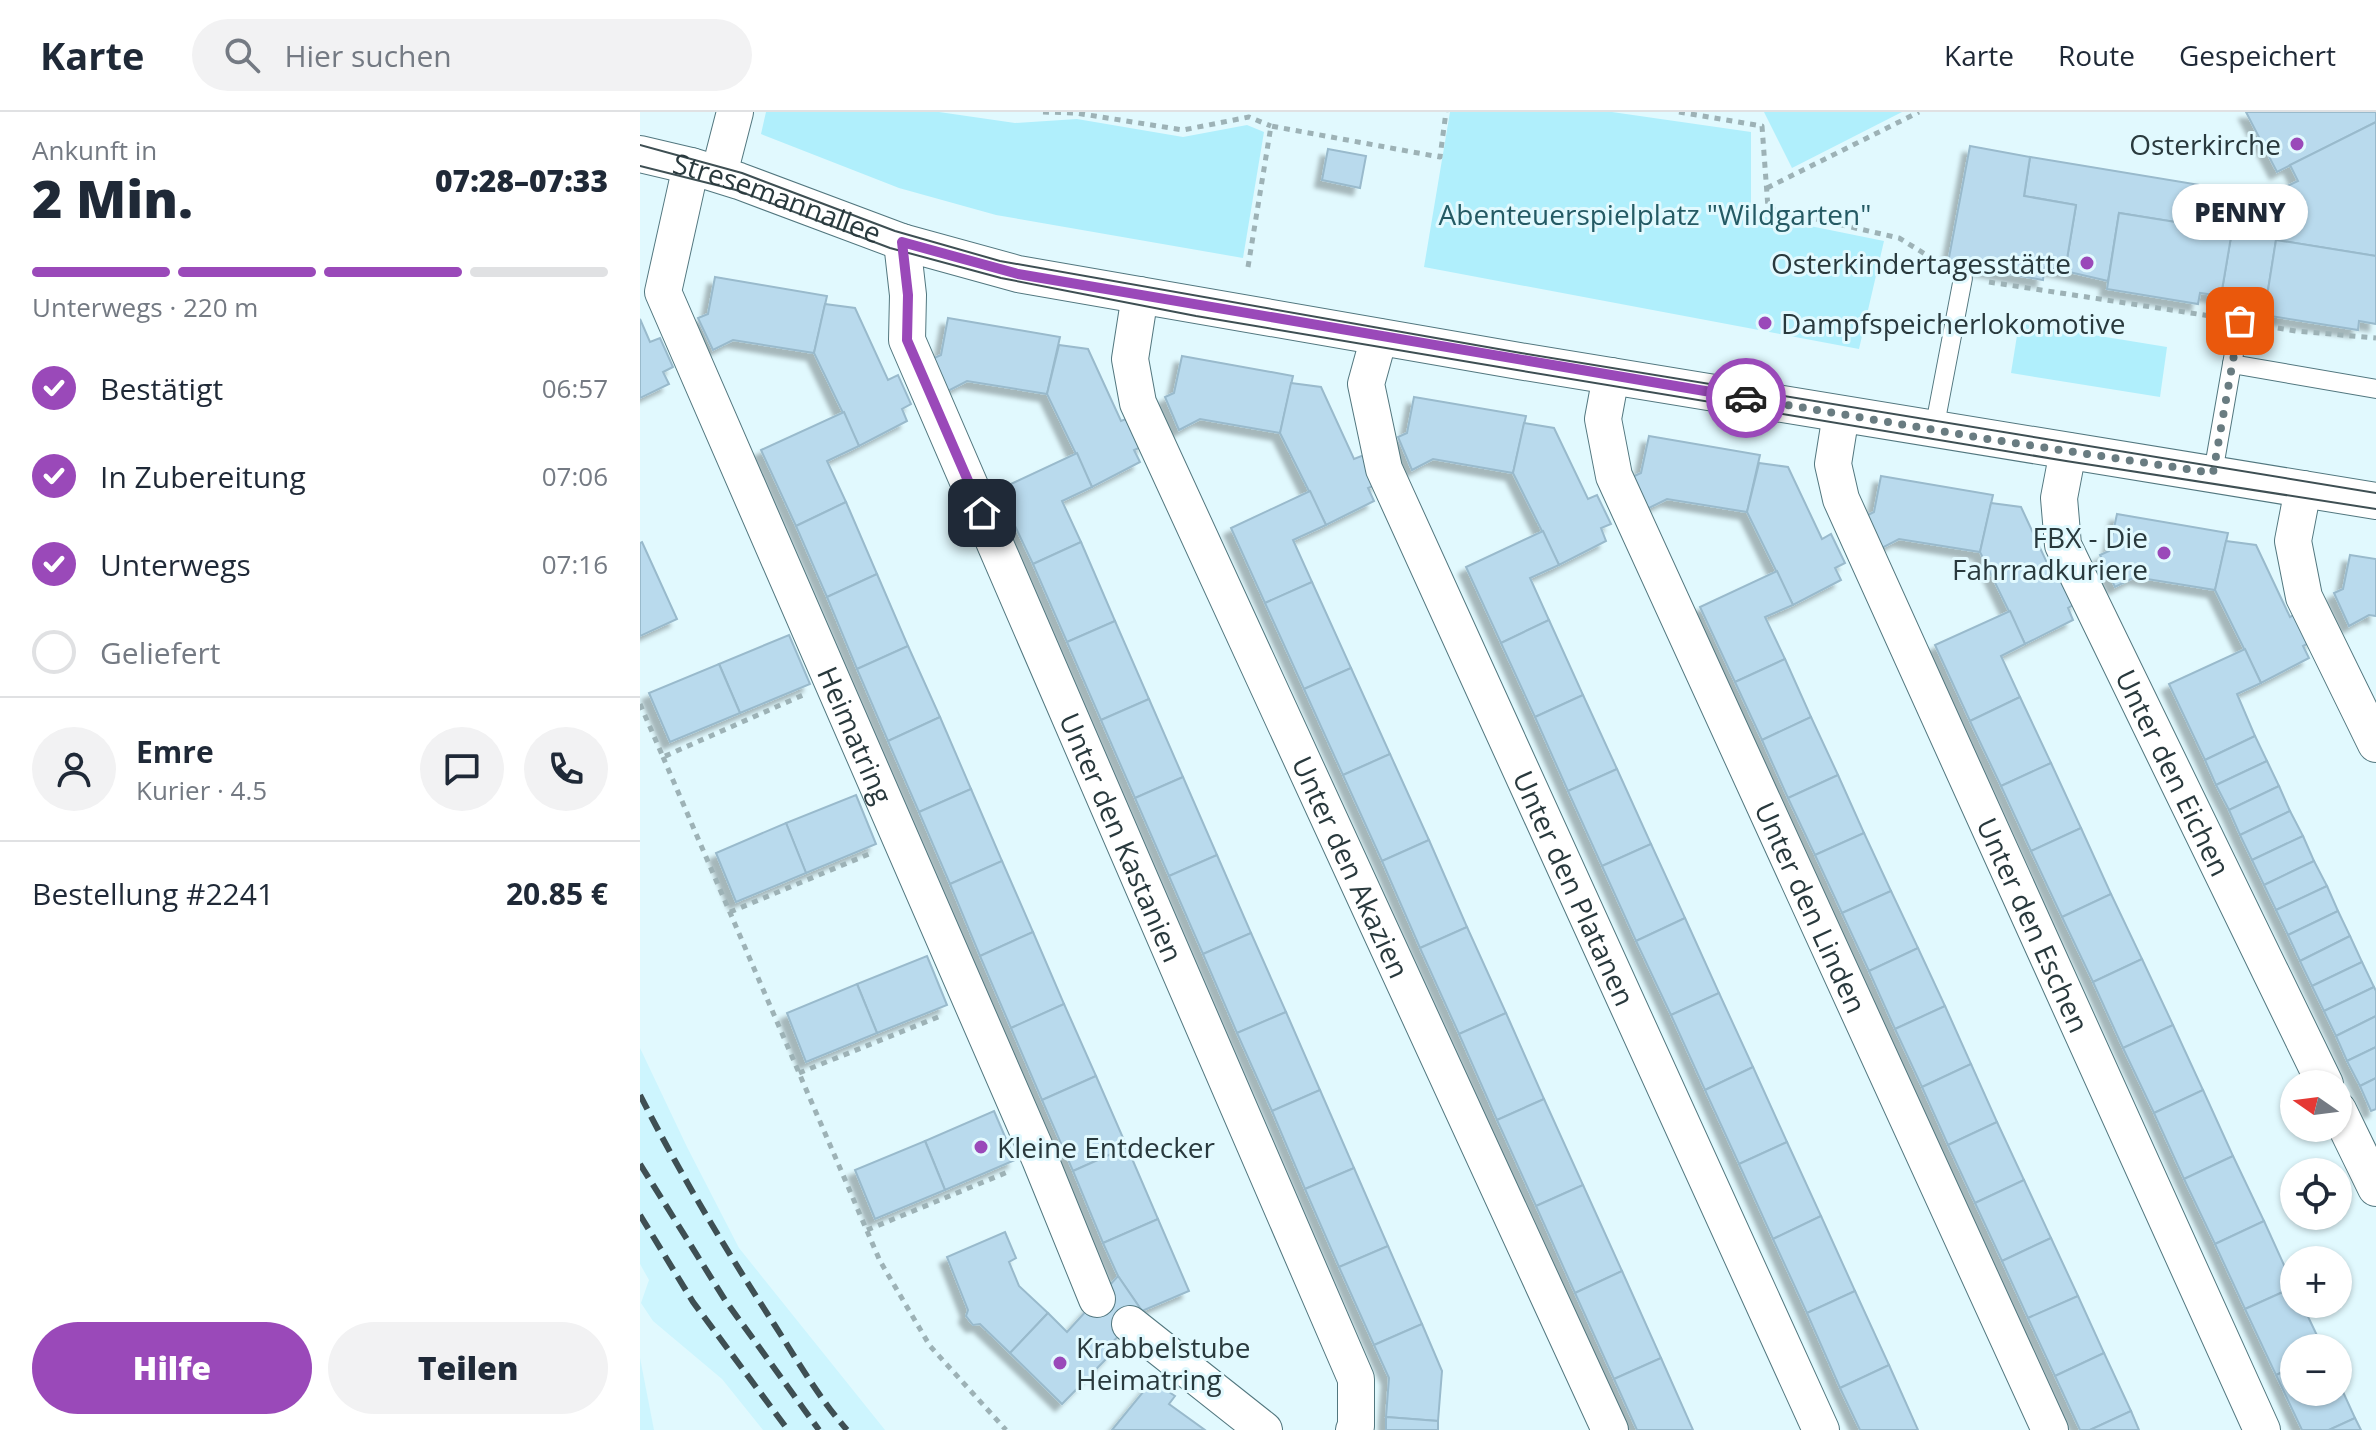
<!DOCTYPE html>
<html lang="de">
<head>
<meta charset="utf-8">
<style>
  :root { --surface:#fff; --page:#f2f2f3; --text:#1f2937; --muted:#747a83; --line:#e0e1e3; --accent:#9a49b9 }
  body { margin:0; font-family:"Open Sans",sans-serif; background:var(--page); color:var(--text); height:100vh; display:flex; flex-direction:column; font-size:30px; white-space:nowrap }
  * { box-sizing:border-box; margin:0 }
  p { font-size:26px; color:var(--muted) }
  .icon { flex:none; width:44px; height:44px; fill:none; stroke:currentColor; stroke-width:2; stroke-linecap:round; stroke-linejoin:round }
  .map { position:relative; flex:1; overflow:hidden }
  .drawer { display:flex; flex-direction:column; background:var(--surface); width:640px }
  .drawer>* { flex:none }
  .needle { width:52px; rotate:284deg }
  .fabs { position:absolute; left:1640px; top:958px; display:grid; gap:16px }
  .fabs a { display:grid; place-items:center; width:72px; height:72px; border-radius:50%; background:var(--surface); box-shadow:0 2px 6px #0004; font-size:40px }
  .pin { position:absolute; display:grid; place-items:center; width:68px; height:68px; color:#fff; margin:-34px; border-radius:16px; box-shadow:0 4px 12px #0006 }
  .courier { position:absolute; display:grid; place-items:center; width:80px; height:80px; margin:-40px; border:6px solid #9a49b9; border-radius:50%; background:#fff; color:#222; box-shadow:0 2px 10px #0007 }
  .bubble { position:absolute; height:56px; border-radius:28px; background:var(--surface); box-shadow:0 2px 6px #0004; font-size:26px; font-weight:800; line-height:56px; text-align:center }
  .overview em { font-style:normal; font-weight:800 }
  .overview div { display:flex; flex-direction:column-reverse }
  .overview { display:flex; align-items:center; justify-content:space-between; height:136px; padding:0 32px }
  h1 { font-size:52px; font-weight:800; line-height:60px }
  .bar { display:grid; grid-template-columns:repeat(4,1fr); gap:12px 8px; align-content:center; height:96px; padding:0 32px }
  .bar i { height:10px; border-radius:6px; background:var(--line) }
  .bar .on { background:var(--accent) }
  .bar p { grid-column:span 4 }
  .line { display:flex; align-items:center; gap:20px; padding:0 32px; border-top:2px solid var(--line) }
  .line div { flex:1 }
  .round { display:grid; place-items:center; flex:none; width:84px; height:84px; border-radius:42px; background:var(--page) }
  ol { padding:0 32px; list-style:none }
  li { display:flex; align-items:center; gap:24px; height:88px }
  li p { margin-inline-start:auto }
  li .icon { padding:8px; border-radius:50%; background:var(--accent); color:#fff; stroke-width:4 }
  li:last-child { color:var(--muted) }
  li i { width:44px; height:44px; border:4px solid var(--line); border-radius:50% }
  .button { display:flex; gap:16px; margin-top:auto; padding:16px 32px }
  .button a { flex:1; height:92px; border-radius:48px; background:var(--accent); color:#fff; font-size:32px; font-weight:800; line-height:92px; text-align:center }
  .button a+a { background:var(--page); color:var(--text) }
  header { display:flex; align-items:center; gap:48px; box-sizing:border-box; height:112px; padding:0 40px; background:var(--surface); border-bottom:2px solid var(--line) }
  header strong { font-size:38px }
  nav { display:flex; gap:44px; margin-inline-start:auto; font-size:28px }
  .search { width:560px; height:72px; background:var(--page); display:flex; align-items:center; gap:20px; box-sizing:border-box; padding:0 28px; border-radius:44px; color:var(--muted); font-size:30px }
  main { display:flex; flex:1; min-height:0 }
  .map>svg:first-child { display:block }
</style>
</head>
<body>
<header>
<strong>Karte</strong>
<div class="search"><svg class="icon" aria-label="search" viewBox="0 0 24 24"><circle cx="10" cy="10" r="6"/><path d="M15 15l6 6"/></svg>Hier suchen</div>
<nav><a>Karte</a><a>Route</a><a>Gespeichert</a></nav>
</header>
<main>
<section class="drawer">
<div class="overview"><div><h1>2 Min.</h1><p>Ankunft in</p></div><em>07:28–07:33</em></div>
<div class="bar"><i class="on"></i><i class="on"></i><i class="on"></i><i></i><p>Unterwegs · 220 m</p></div>
<ol>
<li><svg class="icon" aria-label="check" viewBox="0 0 24 24"><path d="M5 12l5 5 9-10"/></svg>Bestätigt<p>06:57</p></li>
<li><svg class="icon" aria-label="check" viewBox="0 0 24 24"><path d="M5 12l5 5 9-10"/></svg>In Zubereitung<p>07:06</p></li>
<li><svg class="icon" aria-label="check" viewBox="0 0 24 24"><path d="M5 12l5 5 9-10"/></svg>Unterwegs<p>07:16</p></li>
<li><i></i>Geliefert</li>
</ol>
<div class="line" style="height:144px"><a class="round"><svg class="icon" aria-label="person" viewBox="0 0 24 24"><circle cx="12" cy="8" r="4"/><path d="M4 21q1-7 8-7t8 7"/></svg></a><div><b>Emre</b><p>Kurier · 4.5</p></div><a class="round"><svg class="icon" aria-label="chat" viewBox="0 0 24 24"><path d="M4 5h16v11H9l-5 4z"/></svg></a><a class="round"><svg class="icon" aria-label="phone" viewBox="0 0 24 24"><path d="M5 4h4l2 5-3 2q2 4 5 5l2-3 5 2v4C11 20 4 13 5 4z"/></svg></a></div>
<div class="line" style="height:104px"><div>Bestellung #2241</div><b>20.85 €</b></div>
<div class="button"><a>Hilfe</a><a>Teilen</a></div>
</section>
<div class="map">
<svg width="1736" height="1318" viewBox="0 0 1736 1318">
  <defs>
    <filter id="shadow"><feDropShadow dx="-7" dy="7" stdDeviation="2" flood-color="#0004"/></filter>
  </defs>
  <rect width="100%" height="100%" fill="#e1f9fe"/>
  <g fill="#cdf5fe">
    <polygon points="0,936 47,1035 99,1136 245,1318 123,1318 82,1267 13,1209 1,1191 9,1168 0,1152"/>
    <polygon points="0,1246 14,1318 0,1318"/>
  </g>
  <g fill="#b0effc">
    <polygon points="126,0 299,0 375,11 437,7 543,25 607,13 624,20 603,146 356,103 259,76 121,22"/>
    <polygon points="810,0 972,0 1111,20 1111,102 1244,129 1219,237 784,155"/>
    <polygon points="1124,0 1262,0 1152,56"/>
    <polygon points="1379,211 1527,235 1520,285 1371,261"/>
  </g>
  <g fill="#b9daed" stroke="#99bacc" stroke-width="2" filter="url(#shadow)">
    <polygon points="1606,0 1736,0 1736,10 1637,60"/>
    <polygon points="1736,10 1736,144 1636,128 1626,191 1581,184 1592,119 1479,101 1468,169 1425,159 1436,93 1384,84 1390,45 1626,84 1658,69 1650,53"/>
    <polygon points="1330,34 1390,45 1384,84 1436,93 1425,159 1405,155 1403,168 1308,151"/>
    <polygon points="688,37 726,44 720,76 682,68"/>
    <polygon points="1479,101 1592,119 1581,184 1560,181 1558,192 1467,177"/>
    <polygon points="1636,128 1736,144 1736,212 1719,209 1718,218 1624,203"/>
    <polygon points="75,165 187,184 174,241 93,228 73,238 58,206 68,202"/>
    <polygon points="185,192 215,196 248,268 258,263 271,292 262,297 267,309 219,334 174,241"/>
    <polygon points="308,206 420,225 407,282 327,269 306,280 292,247 301,243"/>
    <polygon points="0,207 10,230 20,226 33,255 23,260 29,272 0,286"/>
    <polygon points="419,233 448,237 481,309 491,305 504,334 494,338 500,350 452,375 407,282"/>
    <polygon points="542,244 653,264 640,321 560,307 539,318 525,285 534,281"/>
    <polygon points="651,271 681,275 714,347 724,343 738,372 728,376 734,389 686,413 640,321"/>
    <polygon points="774,285 886,304 873,361 793,347 772,358 758,325 767,321"/>
    <polygon points="204,300 219,334 187,349 206,390 156,414 121,338"/>
    <polygon points="884,311 914,316 948,387 957,383 971,412 961,416 966,429 919,453 873,361"/>
    <polygon points="1009,324 1120,343 1107,400 1027,387 1007,397 992,365 1001,361"/>
    <polygon points="437,341 452,375 422,389 441,430 393,452 358,378"/>
    <polygon points="1119,351 1148,355 1182,427 1191,422 1205,451 1195,456 1201,468 1153,493 1107,400"/>
    <polygon points="1241,364 1353,383 1340,440 1259,427 1240,437 1224,405 1234,400"/>
    <polygon points="670,379 686,413 653,428 672,470 625,491 591,416"/>
    <polygon points="206,390 237,462 187,485 156,414"/>
    <polygon points="1351,391 1381,395 1414,466 1424,462 1437,491 1428,496 1433,508 1385,532 1340,440"/>
    <polygon points="1477,402 1588,421 1575,478 1495,465 1475,475 1460,443 1469,439"/>
    <polygon points="903,419 919,453 890,466 909,508 861,531 826,455"/>
    <polygon points="1586,429 1616,433 1650,505 1659,500 1673,529 1663,534 1669,546 1621,571 1575,478"/>
    <polygon points="2,430 37,507 0,524 0,431"/>
    <polygon points="441,430 475,509 427,530 393,452"/>
    <polygon points="1710,443 1736,447 1736,504 1729,503 1709,514 1694,481 1703,477"/>
    <polygon points="1137,459 1153,493 1125,505 1145,547 1095,570 1060,495"/>
    <polygon points="237,462 268,534 217,557 187,485"/>
    <polygon points="672,470 711,556 664,577 625,491"/>
    <polygon points="1370,499 1385,532 1361,544 1380,585 1330,609 1295,533"/>
    <polygon points="909,508 943,583 895,605 861,531"/>
    <polygon points="475,509 509,587 461,608 427,530"/>
    <polygon points="149,523 170,572 100,601 79,552"/>
    <polygon points="268,534 300,605 248,629 217,557"/>
    <polygon points="1605,537 1621,571 1597,582 1615,624 1565,648 1529,572"/>
    <polygon points="1145,547 1171,605 1122,628 1095,570"/>
    <polygon points="79,552 100,601 30,630 9,581"/>
    <polygon points="711,556 750,642 703,663 664,577"/>
    <polygon points="943,583 977,657 928,679 895,605"/>
    <polygon points="1380,585 1411,651 1361,674 1330,609"/>
    <polygon points="509,587 543,665 495,686 461,608"/>
    <polygon points="300,605 331,677 279,700 248,629"/>
    <polygon points="1171,605 1198,663 1148,686 1122,628"/>
    <polygon points="1615,624 1627,649 1576,673 1565,648"/>
    <polygon points="750,642 789,728 742,749 703,663"/>
    <polygon points="1627,649 1639,674 1589,698 1576,673"/>
    <polygon points="1411,651 1441,716 1391,739 1361,674"/>
    <polygon points="977,657 1011,732 962,754 928,679"/>
    <polygon points="1198,663 1224,721 1175,743 1148,686"/>
    <polygon points="543,665 577,743 529,764 495,686"/>
    <polygon points="1639,674 1650,699 1600,723 1589,698"/>
    <polygon points="331,677 362,749 310,772 279,700"/>
    <polygon points="216,683 236,732 166,761 146,711"/>
    <polygon points="1650,699 1663,724 1612,748 1600,723"/>
    <polygon points="146,711 166,761 96,790 76,741"/>
    <polygon points="1441,716 1471,782 1422,805 1391,739"/>
    <polygon points="1224,721 1251,779 1202,801 1175,743"/>
    <polygon points="1663,724 1674,749 1624,773 1612,748"/>
    <polygon points="789,728 827,815 780,836 742,749"/>
    <polygon points="1011,732 1045,806 996,829 962,754"/>
    <polygon points="577,743 611,821 563,842 529,764"/>
    <polygon points="362,749 393,820 340,844 310,772"/>
    <polygon points="1674,749 1687,774 1636,798 1624,773"/>
    <polygon points="1687,774 1698,799 1648,823 1636,798"/>
    <polygon points="1251,779 1278,836 1229,859 1202,801"/>
    <polygon points="1471,782 1502,847 1453,870 1422,805"/>
    <polygon points="1698,799 1710,824 1660,849 1648,823"/>
    <polygon points="1045,806 1079,881 1031,903 996,829"/>
    <polygon points="827,815 866,901 819,922 780,836"/>
    <polygon points="393,820 424,892 371,916 340,844"/>
    <polygon points="611,821 646,900 597,921 563,842"/>
    <polygon points="1710,824 1722,850 1672,874 1660,849"/>
    <polygon points="1278,836 1305,894 1255,917 1229,859"/>
    <polygon points="287,844 307,893 237,921 217,872"/>
    <polygon points="1502,847 1533,913 1483,936 1453,870"/>
    <polygon points="1722,850 1734,875 1684,899 1672,874"/>
    <polygon points="217,872 237,921 166,950 147,901"/>
    <polygon points="1734,875 1736,879 1736,904 1696,924 1684,899"/>
    <polygon points="1079,881 1113,955 1065,978 1031,903"/>
    <polygon points="424,892 456,964 402,988 371,916"/>
    <polygon points="1305,894 1331,952 1282,975 1255,917"/>
    <polygon points="646,900 680,978 632,999 597,921"/>
    <polygon points="866,901 904,987 857,1008 819,922"/>
    <polygon points="1736,904 1736,935 1707,949 1696,924"/>
    <polygon points="1533,913 1563,978 1514,1001 1483,936"/>
    <polygon points="1736,935 1736,966 1720,974 1707,949"/>
    <polygon points="1331,952 1357,1010 1308,1033 1282,975"/>
    <polygon points="1113,955 1147,1030 1099,1052 1065,978"/>
    <polygon points="456,964 487,1035 433,1059 402,988"/>
    <polygon points="1736,966 1736,997 1731,999 1720,974"/>
    <polygon points="680,978 714,1056 665,1077 632,999"/>
    <polygon points="1563,978 1593,1044 1544,1067 1514,1001"/>
    <polygon points="904,987 943,1073 896,1094 857,1008"/>
    <polygon points="354,999 375,1048 305,1078 285,1029"/>
    <polygon points="1357,1010 1384,1068 1335,1091 1308,1033"/>
    <polygon points="285,1029 305,1078 235,1107 215,1058"/>
    <polygon points="1147,1030 1181,1104 1133,1127 1099,1052"/>
    <polygon points="487,1035 518,1107 463,1131 433,1059"/>
    <polygon points="1593,1044 1624,1109 1575,1132 1544,1067"/>
    <polygon points="714,1056 748,1134 699,1155 665,1077"/>
    <polygon points="1384,1068 1411,1126 1362,1149 1335,1091"/>
    <polygon points="943,1073 982,1159 935,1181 896,1094"/>
    <polygon points="1181,1104 1215,1179 1167,1201 1133,1127"/>
    <polygon points="518,1107 549,1179 502,1199 478,1164 463,1131"/>
    <polygon points="1624,1109 1654,1175 1605,1197 1575,1132"/>
    <polygon points="365,1120 376,1146 369,1150 379,1174 408,1201 370,1241 340,1212 333,1213 326,1204 328,1198 307,1145"/>
    <polygon points="1411,1126 1438,1184 1388,1206 1362,1149"/>
    <polygon points="748,1134 782,1212 734,1233 699,1155"/>
    <polygon points="982,1159 1021,1246 974,1267 935,1181"/>
    <polygon points="478,1164 502,1199 469,1234 472,1241 422,1292 370,1241 408,1201 427,1220"/>
    <polygon points="1654,1175 1654,1192 1662,1192 1683,1236 1654,1236 1654,1255 1636,1263 1605,1197"/>
    <polygon points="1215,1179 1249,1253 1200,1276 1167,1201"/>
    <polygon points="1438,1184 1464,1241 1415,1264 1388,1206"/>
    <polygon points="782,1212 802,1259 798,1309 746,1305 749,1266 734,1233"/>
    <polygon points="1464,1241 1491,1299 1450,1318 1440,1318 1415,1264"/>
    <polygon points="1021,1246 1053,1318 997,1318 974,1267"/>
    <polygon points="1249,1253 1278,1318 1220,1318 1200,1276"/>
    <polygon points="1654,1255 1654,1280 1698,1280 1698,1269 1715,1306 1689,1318 1662,1318 1636,1263"/>
    <polygon points="512,1269 535,1284 529,1292 565,1318 472,1318"/>
    <polygon points="1491,1299 1499,1318 1450,1318"/>
    <polygon points="746,1305 798,1309 798,1318 746,1318"/>
    <polygon points="1715,1306 1721,1318 1689,1318"/>
  </g>
  <g fill="none" stroke-linecap="round" stroke-linejoin="round">
    <defs>
      <g id="service">
        <polyline points="1592,252 1600,209"/>
        <polyline points="1294,318 1323,166"/>
        <polyline points="1573,361 1592,252 1736,277"/>
      </g>
      <g id="minor">
        <path id="s1" d="M0,42L51,54L99,69L262,130L378,162L879,249L1736,389"/>
        <path id="s2" d="M51,54L23,180L400,1047L457,1187"/>
        <polyline points="79,62 95,0"/>
        <path id="s3" d="M262,130L268,183L267,228L716,1267V1314L714,1318"/>
        <path id="s4" d="M500,183L490,247L498,291L970,1318"/>
        <path id="s5" d="M739,225L726,272L744,357L1181,1318"/>
        <path id="s6" d="M971,264L963,307L974,364L1410,1318"/>
        <path id="s7" d="M1201,302L1193,352L1201,387L1622,1318"/>
        <path id="s8" d="M1428,339L1419,386L1423,433L1685,972"/>
        <polyline points="1663,377 1653,429 1664,485 1736,632"/>
        <polyline points="1698,998 1736,1076"/>
        <polyline points="490,1212 624,1318"/>
      </g>
    </defs>
    <use href="#service" stroke="#52777f" stroke-width="20"/>
    <use href="#minor" stroke="#52777f" stroke-width="38"/>
    <g stroke="#9db2b6" stroke-width="5" stroke-dasharray="6 6" stroke-linecap="butt">
      <polyline points="403,0 436,1 543,18 609,5 631,14"/>
      <polyline points="1039,0 1122,14 1128,96 1259,126 1303,153"/>
      <polyline points="1127,76 1279,0"/>
      <polyline points="608,155 631,14 800,45 806,0"/>
      <polyline points="1349,170 1577,205"/>
      <polyline points="1626,214 1656,219 1736,226"/>
      <polyline points="0,592 23,645 163,583"/>
      <polyline points="23,645 240,1149 290,1234 366,1318"/>
      <polyline points="90,800 229,742"/>
      <polyline points="159,961 303,903"/>
      <polyline points="227,1118 370,1059"/>
    </g>
    <use href="#service" stroke="#fff" stroke-width="18"/>
    <use href="#minor" stroke="#fff" stroke-width="36"/>
    <g stroke="#3e4f53" stroke-width="2">
      <polyline points="0,33 102,61 255,119 360,149 881,241 1736,381"/>
      <polyline points="0,54 96,78 250,136 361,166 556,204 877,258 1426,349 1736,397"/>
    </g>
    <g stroke="#3e4f53" stroke-width="6" stroke-dasharray="16 8" stroke-linecap="butt">
      <path d="M0,983C40,1062 86,1138 134,1212C157,1248 179,1286 207,1318"/>
      <polyline points="0,1052 85,1188 179,1318"/>
      <polyline points="0,1103 53,1190 148,1318"/>
    </g>
  </g>
  <g fill="none" stroke-linecap="round" stroke-linejoin="round">
    <polyline stroke="#697c81" stroke-width="8" stroke-dasharray="0 14.4" points="1106,286 1348,327 1573,361 1600,209"/>
    <polyline stroke="#9a49b9" stroke-width="10" points="342,401 267,228 268,183 262,130 378,162 1106,286"/>
  </g>
  <g fill="#9a49b9" stroke="#e1f9fe" stroke-width="3">
    <circle cx="1657" cy="32" r="8"/>
    <circle cx="1447" cy="151" r="8"/>
    <circle cx="1125" cy="211" r="8"/>
    <circle cx="1524" cy="441" r="8"/>
    <circle cx="341" cy="1035" r="8"/>
    <circle cx="420" cy="1251" r="8"/>
  </g>
  <g text-anchor="middle" dominant-baseline="central" stroke-width="6" stroke-linejoin="round" paint-order="stroke">
    <g font-size="28" fill="#29393d" stroke="#e1f9fe" text-anchor="end">
      <text x="1641" y="32">Osterkirche</text>
      <text x="1431" y="151">Osterkindertagesstätte</text>
      <text x="1141" y="211" text-anchor="start">Dampfspeicherlokomotive</text>
      <text x="1508" y="425">FBX - Die<tspan x="1508" dy="32">Fahrradkuriere</tspan></text>
      <text x="357" y="1035" text-anchor="start">Kleine Entdecker</text>
      <text x="436" y="1235" text-anchor="start">Krabbelstube<tspan x="436" dy="32">Heimatring</tspan></text>
    </g>
    <g font-size="28" fill="#29393d" stroke="#e1f9fe">
      <text stroke="none"><textPath href="#s1" startOffset="144">Stresemannallee</textPath></text>
      <text stroke="none"><textPath href="#s2" startOffset="612">Heimatring</textPath></text>
      <text stroke="none"><textPath href="#s8" startOffset="348">Unter den Eichen</textPath></text>
      <text stroke="none"><textPath href="#s3" startOffset="640">Unter den Kastanien</textPath></text>
      <text stroke="none"><textPath href="#s4" startOffset="620">Unter den Akazien</textPath></text>
      <text stroke="none"><textPath href="#s5" startOffset="596">Unter den Platanen</textPath></text>
      <text stroke="none"><textPath href="#s6" startOffset="576">Unter den Linden</textPath></text>
      <text stroke="none"><textPath href="#s7" startOffset="554">Unter den Eschen</textPath></text>
    </g>
    <g font-size="28" fill="#245a64" stroke="#e1f9fe">
      <text x="1015" y="102">Abenteuerspielplatz "Wildgarten"</text>
    </g>
  </g>
</svg>
<div class="fabs">
<a><svg class="needle" viewBox="-14 -14 28 28"><path d="M0-13l5 13h-10z" fill="#e53935"/><path d="M0 13l5-13h-10z" fill="#747a83"/></svg></a>
<a><svg class="icon" aria-label="locate" viewBox="0 0 24 24"><circle cx="12" cy="12" r="6"/><path d="M12 2v4M12 18v4M2 12h4M18 12h4"/></svg></a>
<a>+</a>
<a>−</a>
</div>
<div class="pin" style="left:1600px;top:209px;background:#ea580c"><svg class="icon" aria-label="bag" viewBox="0 0 24 24"><path d="M5 8h14l-1 12H6zM9 8a3 3 0 0 1 6 0"/></svg></div>
<div class="pin" style="left:342px;top:401px;background:#1f2937"><svg class="icon" aria-label="home" viewBox="0 0 24 24"><path d="M3 11l9-7 9 7M6 9v11h12V9"/></svg></div>
<div class="courier" style="left:1106px;top:286px"><svg class="icon" aria-label="car" viewBox="0 0 24 24"><path d="M5 17H2v-5l4-1 3-4h7l3 4 3 1v5h-3M9 17h6M6 11h13"/><circle cx="7" cy="17" r="2"/><circle cx="17" cy="17" r="2"/></svg></div>
<div class="bubble" style="left:1532px;top:72px;width:136px">PENNY</div>
</div>
</main>
</body>
</html>
